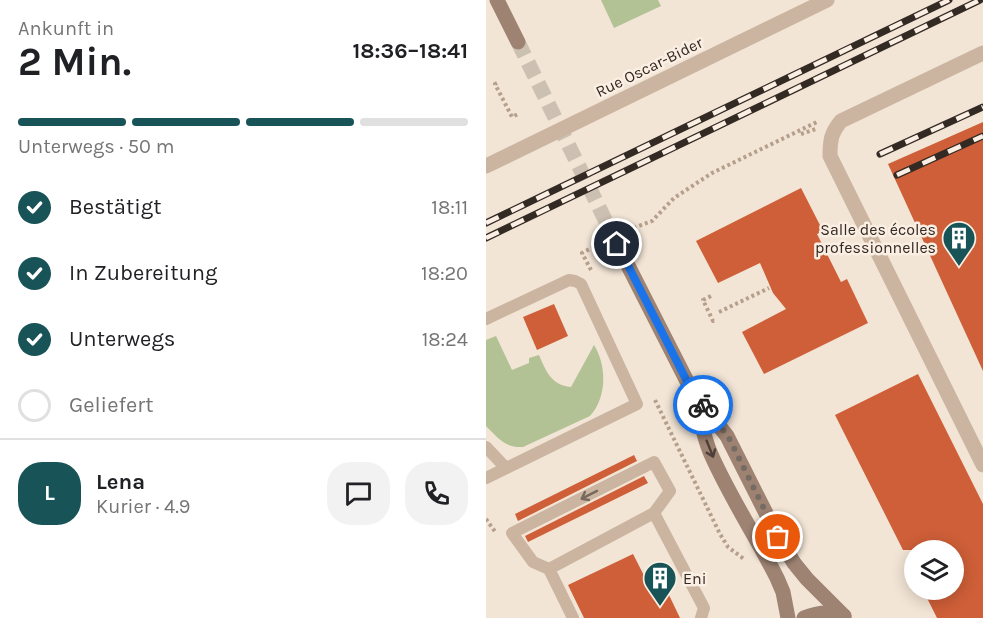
<!DOCTYPE html>
<html lang="de">
<head>
<meta charset="utf-8">
<style>
  :root { --surface:#fff; --page:#f2f2f2; --text:#202124; --muted:#757577; --line:#e0e0e0; --accent:#185358 }
  body { margin:0; font-family:Karla,sans-serif; background:var(--page); color:var(--text); height:100vh; display:flex; flex-direction:column; font-size:22px; white-space:nowrap }
  * { box-sizing:border-box; margin:0 }
  p { font-size:20px; color:var(--muted) }
  .icon { flex:none; width:33px; height:33px; fill:none; stroke:currentColor; stroke-width:2; stroke-linecap:round; stroke-linejoin:round }
  .map { position:relative; flex:1; overflow:hidden }
  .drawer { display:flex; flex-direction:column; background:var(--surface); width:486px }
  .drawer>* { flex:none }
  .fabs { position:absolute; left:418px; top:540px; display:grid; gap:12px }
  .fabs a { display:grid; place-items:center; width:60px; height:60px; border-radius:50%; background:var(--surface); box-shadow:0 3px 15px #0003; font-size:30px }
  .pin { position:absolute; display:grid; place-items:center; width:51px; height:51px; color:#fff; margin:-26px; border:3px solid #fff; border-radius:50%; box-shadow:0 2px 6px #0007 }
  .courier { position:absolute; display:grid; place-items:center; width:60px; height:60px; margin:-30px; border:4px solid #1a73e8; border-radius:50%; background:#fff; color:#222; box-shadow:0 2px 8px #0007 }
  .summary em { font-style:normal; font-weight:700 }
  .summary div { display:flex; flex-direction:column-reverse }
  .summary { display:flex; align-items:center; justify-content:space-between; height:102px; padding:0 18px }
  h1 { font-size:39px; font-weight:700; line-height:45px }
  .bar { display:grid; grid-template-columns:repeat(4,1fr); gap:9px 6px; align-content:center; height:72px; padding:0 18px }
  .bar i { height:8px; border-radius:4px; background:var(--line) }
  .bar .selected { background:var(--accent) }
  .bar p { grid-column:span 4 }
  .line { display:flex; align-items:center; gap:15px; padding:0 18px; border-top:2px solid var(--line) }
  .line div { flex:1 }
  .round { display:grid; place-items:center; flex:none; width:63px; height:63px; border-radius:24px; background:var(--page) }
  ol { padding:0 18px; list-style:none }
  li { display:flex; align-items:center; gap:18px; height:66px }
  li p { margin-inline-start:auto }
  li .icon { padding:6px; border-radius:50%; background:var(--accent); color:#fff; stroke-width:4 }
  li:last-child { color:var(--muted) }
  li i { width:33px; height:33px; border:3px solid var(--line); border-radius:50% }
  main { display:flex; flex:1; min-height:0 }
  .map>svg:first-child { display:block }
</style>
</head>
<body>
<main>
<section class="drawer">
<div class="summary"><div><h1>2 Min.</h1><p>Ankunft in</p></div><em>18:36–18:41</em></div>
<div class="bar"><i class="selected"></i><i class="selected"></i><i class="selected"></i><i></i><p>Unterwegs · 50 m</p></div>
<ol>
<li><svg class="icon" aria-label="check" viewBox="0 0 24 24"><path d="M5 12l5 5 9-10"/></svg>Bestätigt<p>18:11</p></li>
<li><svg class="icon" aria-label="check" viewBox="0 0 24 24"><path d="M5 12l5 5 9-10"/></svg>In Zubereitung<p>18:20</p></li>
<li><svg class="icon" aria-label="check" viewBox="0 0 24 24"><path d="M5 12l5 5 9-10"/></svg>Unterwegs<p>18:24</p></li>
<li><i></i>Geliefert</li>
</ol>
<div class="line" style="height:108px"><b class="round" style="background:var(--accent);color:#fff">L</b><div><b>Lena</b><p>Kurier · 4.9</p></div><a class="round"><svg class="icon" aria-label="chat" viewBox="0 0 24 24"><path d="M4 5h16v11H9l-5 4z"/></svg></a><a class="round"><svg class="icon" aria-label="phone" viewBox="0 0 24 24"><path d="M5 4h4l2 5-3 2q2 4 5 5l2-3 5 2v4C11 20 4 13 5 4z"/></svg></a></div>
</section>
<div class="map">
<svg width="497" height="618" viewBox="0 0 497 618">
  <rect width="100%" height="100%" fill="#f2e5d6"/>
  <g fill="#b2c295">
    <polygon points="115,0 172,0 175,6 128,28"/>
    <path d="M10,336L26,370L43,363V358L53,355C60,371 65,385 85,387L108,345C121,366 121,397 104,416L37,447C19,448 12,438 0,426V340Z"/>
  </g>
  <g fill="#ce5f38">
    <polygon points="497,122 497,371 402,164"/>
    <polygon points="315,188 337,231 331,234 355,282 361,279 382,323 278,374 256,332 300,309 287,293 274,263 232,283 210,241"/>
    <polygon points="68,304 82,336 51,350 37,317"/>
    <polygon points="432,374 497,504 497,618 451,618 437,590 468,590 468,550 417,550 349,415"/>
    <polygon points="148,455 151,461 32,521 29,514"/>
    <polygon points="158,476 162,483 42,542 39,536"/>
    <polygon points="147,554 171,601 183,595 194,618 98,618 82,585"/>
  </g>
  <g fill="none" stroke-linecap="round" stroke-linejoin="round">
    <polyline stroke="#ccc0b2" stroke-width="15" stroke-dasharray="15 8" stroke-linecap="butt" points="32,42 131,244"/>
    <g stroke="#b69f8b" stroke-width="4" stroke-dasharray="3 3" stroke-linecap="butt">
      <polyline points="11,83 9,84 26,117 32,114"/>
      <polyline points="315,134 330,129"/>
      <polyline points="142,230 166,221 188,198 226,173 331,122"/>
      <polyline points="105,270 96,253 113,244"/>
      <polyline points="225,296 217,300 227,321 230,319"/>
      <polyline points="233,312 283,288"/>
      <polyline points="169,400 234,534 242,547 258,559"/>
      <polyline points="0,519 10,533"/>
    </g>
    <g stroke="#cbb5a1" stroke-width="12">
      <polyline points="0,319 83,280 89,281 95,284 151,404 0,478"/>
      <polyline points="0,447 20,468"/>
      <polyline points="63,569 47,562 26,533 168,462 184,491 168,513"/>
      <polyline points="87,618 63,569 168,513 218,608 215,618"/>
    </g>
    <g stroke="#cbb5a1" stroke-width="15">
      <path d="M497,53L355,121C345,133 344,140 344,156L497,465"/>
      <polyline points="0,166 341,0"/>
    </g>
    <g stroke="#9e8373" stroke-width="15">
      <polyline points="11,0 32,42"/>
      <polyline points="131,244 207,393 241,436 292,537 308,563 321,579 358,616"/>
      <path d="M209,399C214,416 217,435 224,452C243,496 270,536 291,578L297,592L302,618"/>
      <path d="M318,618C332,612 344,611 358,616"/>
    </g>
    <defs>
      <g id="rail">
        <polyline points="394,154 497,107"/>
        <polyline points="411,175 497,136"/>
        <polyline points="0,223 463,0"/>
        <polyline points="0,238 494,0"/>
      </g>
    </defs>
    <use href="#rail" stroke="#342a24" stroke-width="7"/>
    <use href="#rail" stroke="#faefe2" stroke-width="4.5" stroke-dasharray="14" stroke-linecap="butt"/>
  </g>
  <defs><path id="oneway-shaft" d="M-6 0H5M1.5-3L5.5 0L1.5 3" fill="none" stroke-width="1.6" stroke-linecap="round" stroke-linejoin="round" transform="scale(1.5)"/></defs>
  <use stroke="#4e4038" href="#oneway-shaft" transform="translate(224 449) rotate(68)"/>
  <use stroke="#78695c" href="#oneway-shaft" transform="translate(103 495) rotate(153)"/>
  <g fill="none" stroke-linecap="round" stroke-linejoin="round">
    <polyline stroke="#766b62" stroke-width="6" stroke-dasharray="0 10.8" points="217,405 242,436 292,537"/>
    <polyline stroke="#1a73e8" stroke-width="8" points="131,244 207,393 217,405"/>
  </g>
  <defs>
    <symbol id="building-pin" viewBox="-11 -11 22 30"><path d="M0 17L-7.5 6A9.5 9.5 0 1 1 7.5 6Z" fill="#185358" stroke="#faefe2"/><path d="M-4-6H4V6H1V3H-1V6H-4ZM-2.5-4.3h1.7v1.8h-1.7ZM.8-4.3h1.7v1.8H.8ZM-2.5-1h1.7V.8h-1.7ZM.8-1h1.7V.8H.8Z" fill="#fff"/></symbol>
  </defs>
  <g fill-rule="evenodd">
    <use href="#building-pin" x="454" y="219" width="38" height="52"/>
    <use href="#building-pin" x="155" y="559" width="38" height="52"/>
  </g>
  <g text-anchor="middle" dominant-baseline="central" stroke-width="5" stroke-linejoin="round" paint-order="stroke">
    <g font-size="16" fill="#342a24" stroke="#faefe2">
      <text transform="translate(163 67) rotate(-26)">Rue Oscar-Bider</text>
    </g>
    <g font-size="16" fill="#342a24" stroke="#faefe2" text-anchor="end">
      <text x="450" y="229">Salle des écoles<tspan x="450" dy="18">professionnelles</tspan></text>
      <text x="197" y="578" text-anchor="start">Eni</text>
    </g>
  </g>
</svg>
<div class="fabs">
<a><svg class="icon" aria-label="layers" viewBox="0 0 24 24"><path d="M12 4l9 5-9 5-9-5zM3 14l9 5 9-5"/></svg></a>
</div>
<div class="pin" style="left:292px;top:537px;background:#ea580c"><svg class="icon" aria-label="bag" viewBox="0 0 24 24"><path d="M5 8h14l-1 12H6zM9 8a3 3 0 0 1 6 0"/></svg></div>
<div class="pin" style="left:131px;top:244px;background:#1f2937"><svg class="icon" aria-label="home" viewBox="0 0 24 24"><path d="M3 11l9-7 9 7M6 9v11h12V9"/></svg></div>
<div class="courier" style="left:217px;top:405px"><svg class="icon" aria-label="bike" viewBox="0 0 24 24"><circle cx="6" cy="16" r="4"/><circle cx="18" cy="16" r="4"/><path d="M6 16l4-8h5l3 8M10 8l3 8H6M13 5h3"/></svg></div>
</div>
</main>
</body>
</html>
